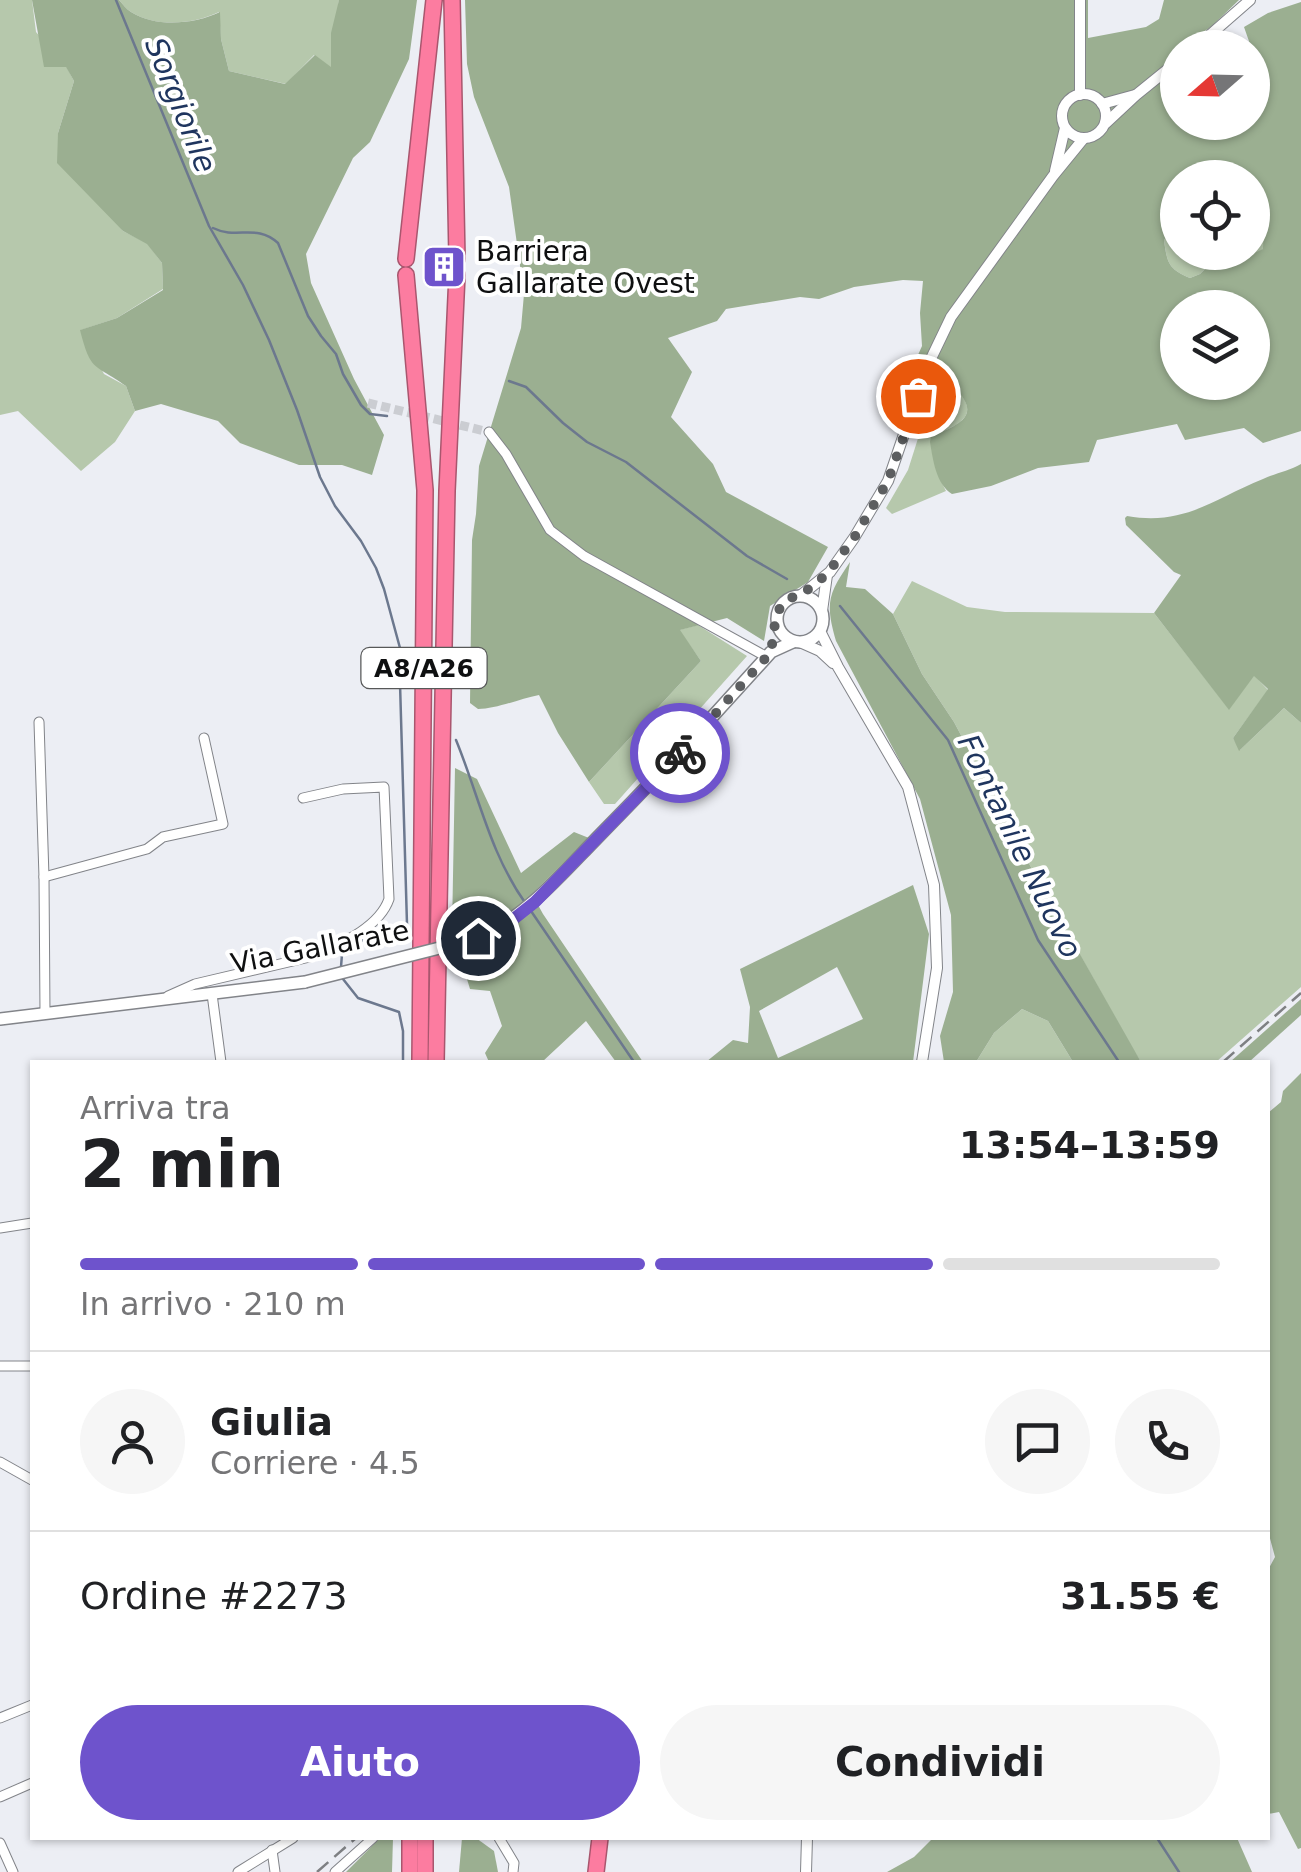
<!DOCTYPE html>
<html lang="it">
<head>
<meta charset="utf-8">
<style>
  :root { --surface:#fff; --page:#f6f6f6; --text:#202124; --muted:#757577; --line:#e0e0e0; --accent:#6e53cc }
  body { margin:0; font-family:"DejaVu Sans",sans-serif; background:var(--page); color:var(--text); height:100vh; display:flex; flex-direction:column; font-size:38px; white-space:nowrap }
  * { box-sizing:border-box; margin:0 }
  p { font-size:32px; color:var(--muted) }
  .icon { flex:none; width:55px; height:55px; fill:none; stroke:currentColor; stroke-width:2; stroke-linecap:round; stroke-linejoin:round }
  .map { position:relative; flex:1; overflow:hidden }
  .sheet { position:absolute; left:30px; top:1060px; width:1240px; height:780px; display:flex; flex-direction:column; background:var(--surface); border-radius:0px; box-shadow:0 2px 8px #0004 }
  .sheet>* { flex:none }
  .needle { width:65px; rotate:250deg }
  .tools { position:absolute; left:1160px; top:30px; display:grid; gap:20px }
  .tools a { display:grid; place-items:center; width:110px; height:110px; border-radius:50%; background:var(--surface); box-shadow:0 2px 8px #0004; font-size:50px }
  .pin { position:absolute; display:grid; place-items:center; width:85px; height:85px; color:#fff; margin:-42px; border:5px solid #fff; border-radius:50%; box-shadow:0 2px 10px #0007 }
  .courier { position:absolute; display:grid; place-items:center; width:100px; height:100px; margin:-50px; border:8px solid #6e53cc; border-radius:50%; background:#fff; color:#222; box-shadow:0 2px 12px #0007 }
  .head em { font-style:normal; font-weight:800 }
  .head div { display:flex; flex-direction:column-reverse }
  .head { display:flex; align-items:center; justify-content:space-between; height:170px; padding:0 50px }
  h1 { font-size:65px; font-weight:800; line-height:75px }
  .bar { display:grid; grid-template-columns:repeat(4,1fr); gap:15px 10px; align-content:center; height:120px; padding:0 50px }
  .bar i { height:12px; border-radius:8px; background:var(--line) }
  .bar .on { background:var(--accent) }
  .bar p { grid-column:span 4 }
  .line { display:flex; align-items:center; gap:25px; padding:0 50px; border-top:2px solid var(--line) }
  .line div { flex:1 }
  .round { display:grid; place-items:center; flex:none; width:105px; height:105px; border-radius:52px; background:var(--page) }
  .button { display:flex; gap:20px; margin-top:auto; padding:20px 50px }
  .button a { flex:1; height:115px; border-radius:60px; background:var(--accent); color:#fff; font-size:40px; font-weight:800; line-height:115px; text-align:center }
  .button a+a { background:var(--page); color:var(--text) }
  .map>svg:first-child { display:block }
</style>
</head>
<body>
<div class="map">
<svg width="1301" height="1872" viewBox="0 0 1301 1872">
  <rect width="100%" height="100%" fill="#eceef4"/>
  <g fill="#b6c8ac">
    <polygon points="0,0 32,0 36,32 66,66 74,81 58,133 123,231 147,243 162,263 163,289 117,318 81,330 104,374 126,386 135,411 115,442 81,471 18,411 0,415"/>
    <path d="M119,0H339L331,68L314,55L286,84L229,71L221,39L219,12C194,24 156,28 131,12C126,9 123,4 119,0Z"/>
    <path d="M1253,211L1264,224V249L1239,261L1210,264L1200,274L1190,278C1168,269 1167,262 1164,240L1169,235L1177,233L1178,252H1252Z"/>
    <path d="M956,388C983,418 956,425 931,437L939,477L946,491L892,514L886,508L908,470L933,391Z"/>
    <polygon points="912,581 967,607 1005,612 1154,613 1229,709 1254,675 1268,690 1233,738 1240,750 1284,708 1301,723 1301,987 1216,1062 1141,1062 1134,1051 1033,871 954,722 922,674 893,614"/>
    <polygon points="698,625 747,656 615,804 604,804 589,782 701,661 679,630"/>
    <polygon points="1022,1009 1048,1021 1073,1062 976,1062 994,1033"/>
  </g>
  <g fill="#9baf91" fill-rule="evenodd">
    <path d="M32,0H119C123,4 126,9 131,12C156,28 195,24 220,12L221,39L229,71L285,84L315,55L331,67V33L339,0H417L409,59L370,142L353,158L306,254L311,283L354,379L384,435L372,475L342,465H299L240,443L218,421L161,404L135,411L126,386C94,363 91,373 80,330L117,318L163,290L162,263L147,244L123,231L57,163L58,133L74,81L66,67H44Z"/>
    <path d="M465,0H1088V38L1146,27L1159,19L1164,0H1239L1212,26L1186,44L1185,47L1178,48V122L1210,123L1220,126L1223,123L1252,122L1253,84L1259,75L1252,48L1251,47L1244,27L1268,13L1301,2V431L1263,443L1244,428L1185,440L1177,424L1097,440L1089,462L1038,468L991,486L952,494C936,484 933,460 930,442L931,437C956,425 983,418 956,389L921,392L914,389L910,384L909,375L922,346L920,313L923,281L903,280L854,287L819,299L800,297L726,309L717,321L668,338L692,372L671,417L713,464L726,492L828,547L808,582L770,606L764,641L727,618L680,630L701,661L589,782L558,733L539,695C519,699 496,709 478,709L470,703L472,540L476,514L479,466L521,328L524,294L509,187L474,97L467,64ZM1178,178H1252L1253,211L1264,224L1263,249L1239,260L1210,264L1200,274L1190,278C1168,269 1167,262 1164,240L1169,235L1178,233ZM1178,308H1252V382H1178Z"/>
    <path d="M1301,464V723L1284,708L1239,751L1233,738L1268,689L1254,676L1229,710L1154,613L1181,575L1174,572L1126,525L1125,518L1127,516C1185,526 1213,499 1263,479C1276,473 1289,471 1301,464Z"/>
    <path d="M850,562L846,587L865,589L893,614L922,674L954,722L1033,871L1141,1062H1073L1048,1021L1022,1009L994,1033L976,1062H944L940,1036L953,992L951,915L920,799L836,641C825,603 828,594 850,562Z"/>
    <polygon points="455,768 477,779 521,873 574,832 589,838 532,894 543,914 643,1062 616,1062 586,1021 542,1062 489,1062 485,1053 502,1026 490,991 470,989 452,930"/>
    <path d="M913,885L929,934L913,1062H706L733,1040L748,1043L750,1007L740,969ZM837,967L863,1019L778,1058L759,1011Z"/>
    <polygon points="1301,999 1301,1015 1249,1062 1230,1062"/>
    <polygon points="1301,1073 1301,1848 1298,1849 1279,1812 1268,1814 1268,1570 1275,1557 1268,1531 1268,1113 1281,1102 1283,1091"/>
    <polygon points="380,1838 393,1838 392,1872 346,1872"/>
    <polygon points="462,1838 476,1838 494,1851 498,1872 459,1872"/>
    <polygon points="933,1838 1237,1838 1252,1872 887,1872 914,1857"/>
  </g>
  <g fill="none" stroke-linecap="round" stroke-linejoin="round">
    <g stroke="#6c788e" stroke-width="2.5">
      <polyline points="116,0 209,226 243,285 269,340 297,410 320,477 335,506 361,541 376,568 384,589 400,648 410,668"/>
      <path d="M213,228C237,240 256,223 278,243L308,316L321,336L336,354L343,374L361,405L370,414L387,416"/>
      <polyline points="509,381 526,387 563,423 587,442 626,462 747,556 787,579"/>
      <polyline points="840,606 948,740 1038,940 1119,1062"/>
      <path d="M456,740C479,796 490,854 526,904"/>
      <polyline points="531,911 634,1062"/>
      <polyline points="341,967 342,954 357,942 396,933 407,924 399,649"/>
      <polyline points="343,979 358,998 399,1012 403,1031 403,1062"/>
      <polyline points="1268,1301 1268,1303"/>
      <polyline points="1157,1838 1179,1872"/>
    </g>
    <polyline stroke="#cbcdd2" stroke-width="9" stroke-dasharray="9 4.5" stroke-linecap="butt" points="368,403 489,432"/>
    <defs>
      <g id="minor">
        <polyline points="489,432 506,454 550,530 584,556 767,657"/>
        <polyline points="39,722 44,877 45,1013"/>
        <polyline points="44,877 147,849 163,837 223,824 204,738"/>
        <polyline points="212,994 221,1062"/>
        <path d="M168,996L195,984L314,956C340,944 379,928 389,899L384,787L343,789L303,798"/>
        <polyline points="0,1228 32,1223"/>
        <polyline points="0,1366 32,1366"/>
        <polyline points="0,1462 32,1480"/>
        <polyline points="0,1718 32,1705"/>
        <polyline points="0,1797 32,1783"/>
        <polyline points="499,1838 514,1863 513,1872"/>
        <polyline points="0,1843 13,1872"/>
        <polyline points="272,1850 275,1872"/>
        <polyline points="238,1872 293,1838"/>
        <polyline points="335,1872 373,1838"/>
      </g>
      <g id="tertiary">
        <polyline points="1195,48 1250,0"/>
        <circle cx="1084" cy="116" r="22"/>
        <polyline points="1080,95 1080,0"/>
        <polyline points="1102,104 1135,95"/>
        <polyline points="1106,123 1136,95 1178,61"/>
        <polyline points="1055,171 1065,128"/>
        <polyline points="800,596 830,572 854,538 888,481 927,367 951,317 1053,176 1084,138"/>
        <polyline points="822,611 827,575"/>
        <polyline points="820,631 838,667 908,787 934,885 937,968 922,1062"/>
        <polyline points="802,643 820,651 833,663"/>
        <polyline points="806,1872 807,1838"/>
      </g>
      <g id="secondary">
        <circle cx="800" cy="619" r="23"/>
        <path d="M479,938C526,916 560,876 596,839C656,778 714,716 771,652L793,642"/>
        <polyline points="0,1019 305,982"/>
      </g>
      <g id="motorway">
        <polyline points="452,0 457,259"/>
        <polyline points="406,259 434,0"/>
        <polyline points="406,275 425,490 420,1062"/>
        <polyline points="436,1062 447,491 457,275"/>
        <polyline points="410,1872 410,1838"/>
        <polyline points="425,1872 425,1838"/>
        <polyline points="596,1872 600,1838"/>
      </g>
    </defs>
    <use href="#minor" stroke="#828489" stroke-width="11"/>
    <use href="#tertiary" stroke="#828489" stroke-width="12"/>
    <use href="#secondary" stroke="#828489" stroke-width="14"/>
    <use href="#motorway" stroke="#a9566e" stroke-width="18"/>
    <use href="#minor" stroke="#fff" stroke-width="9"/>
    <use href="#tertiary" stroke="#fff" stroke-width="10"/>
    <use href="#secondary" stroke="#fff" stroke-width="11"/>
    <use href="#motorway" stroke="#fc7ca0" stroke-width="15"/>
    <g stroke="#7e8083" stroke-width="2.5" stroke-dasharray="15 8" stroke-linecap="butt">
      <polyline points="1223,1062 1301,993"/>
      <polyline points="317,1872 356,1838"/>
    </g>
    <defs>
      <polyline id="secondary-bridge" points="305,982 479,938"/>
    </defs>
    <use href="#secondary-bridge" stroke="#828489" stroke-width="14" stroke-linecap="butt"/>
    <use href="#secondary-bridge" stroke="#fff" stroke-width="11"/>
  </g>
  <g fill="none" stroke-linecap="round" stroke-linejoin="round">
    <polyline stroke="#5c5e60" stroke-width="10" stroke-dasharray="0 18" points="680,753 771,652 776,616 782,604 793,597 800,596 827,574 854,538 888,481 918,396"/>
    <polyline stroke="#6e53cc" stroke-width="12" points="478,938 502,928 535,902 680,753"/>
  </g>
  <defs>
    <symbol id="building-square" viewBox="-11 -11 22 22"><rect x="-9" y="-9" width="18" height="18" rx="4" fill="#6e53cc" stroke="#fff"/><path d="M-4-6H4V6H1V3H-1V6H-4ZM-2.5-4.3h1.7v1.8h-1.7ZM.8-4.3h1.7v1.8H.8ZM-2.5-1h1.7V.8h-1.7ZM.8-1h1.7V.8H.8Z" fill="#fff"/></symbol>
  </defs>
  <g fill-rule="evenodd">
    <use href="#building-square" x="419" y="242" width="50" height="50"/>
  </g>
  <g text-anchor="middle" dominant-baseline="central" stroke-width="8" stroke-linejoin="round" paint-order="stroke">
    <rect fill="#fff" stroke="#575858" stroke-width="2.5" x="361.5" y="648" width="125" height="40" rx="8"/>
    <g font-size="25" font-weight="bold" fill="#0f1011">
      <text x="424" y="668">A8/A26</text>
    </g>
    <g font-size="28" fill="#0f1011" stroke="#fff" text-anchor="start">
      <text x="476" y="251">Barriera<tspan x="476" dy="32">Gallarate Ovest</tspan></text>
    </g>
    <g font-size="28" fill="#0f1011" stroke="#fff">
      <text transform="translate(320 947) rotate(-11)">Via Gallarate</text>
    </g>
    <g font-size="30" font-style="italic" fill="#1f355e" stroke="#fff">
      <text transform="translate(181 105) rotate(68)">Sorgiorile</text>
      <text transform="translate(1020 846) rotate(64)">Fontanile Nuovo</text>
    </g>
  </g>
</svg>
<div class="tools">
<a><svg class="needle" viewBox="-14 -14 28 28"><path d="M0-13l5 13h-10z" fill="#e53935"/><path d="M0 13l5-13h-10z" fill="#757577"/></svg></a>
<a><svg class="icon" aria-label="locate" viewBox="0 0 24 24"><circle cx="12" cy="12" r="6"/><path d="M12 2v4M12 18v4M2 12h4M18 12h4"/></svg></a>
<a><svg class="icon" aria-label="layers" viewBox="0 0 24 24"><path d="M12 4l9 5-9 5-9-5zM3 14l9 5 9-5"/></svg></a>
</div>
<div class="pin" style="left:918px;top:396px;background:#ea580c"><svg class="icon" aria-label="bag" viewBox="0 0 24 24"><path d="M5 8h14l-1 12H6zM9 8a3 3 0 0 1 6 0"/></svg></div>
<div class="pin" style="left:478px;top:938px;background:#1f2937"><svg class="icon" aria-label="home" viewBox="0 0 24 24"><path d="M3 11l9-7 9 7M6 9v11h12V9"/></svg></div>
<div class="courier" style="left:680px;top:753px"><svg class="icon" aria-label="bike" viewBox="0 0 24 24"><circle cx="6" cy="16" r="4"/><circle cx="18" cy="16" r="4"/><path d="M6 16l4-8h5l3 8M10 8l3 8H6M13 5h3"/></svg></div>
<section class="sheet">
<div class="head"><div><h1>2 min</h1><p>Arriva tra</p></div><em>13:54–13:59</em></div>
<div class="bar"><i class="on"></i><i class="on"></i><i class="on"></i><i></i><p>In arrivo · 210 m</p></div>
<div class="line" style="height:180px"><a class="round"><svg class="icon" aria-label="person" viewBox="0 0 24 24"><circle cx="12" cy="8" r="4"/><path d="M4 21q1-7 8-7t8 7"/></svg></a><div><b>Giulia</b><p>Corriere · 4.5</p></div><a class="round"><svg class="icon" aria-label="chat" viewBox="0 0 24 24"><path d="M4 5h16v11H9l-5 4z"/></svg></a><a class="round"><svg class="icon" aria-label="phone" viewBox="0 0 24 24"><path d="M5 4h4l2 5-3 2q2 4 5 5l2-3 5 2v4C11 20 4 13 5 4z"/></svg></a></div>
<div class="line" style="height:130px"><div>Ordine #2273</div><b>31.55 €</b></div>
<div class="button"><a>Aiuto</a><a>Condividi</a></div>
</section>
</div>
</body>
</html>
